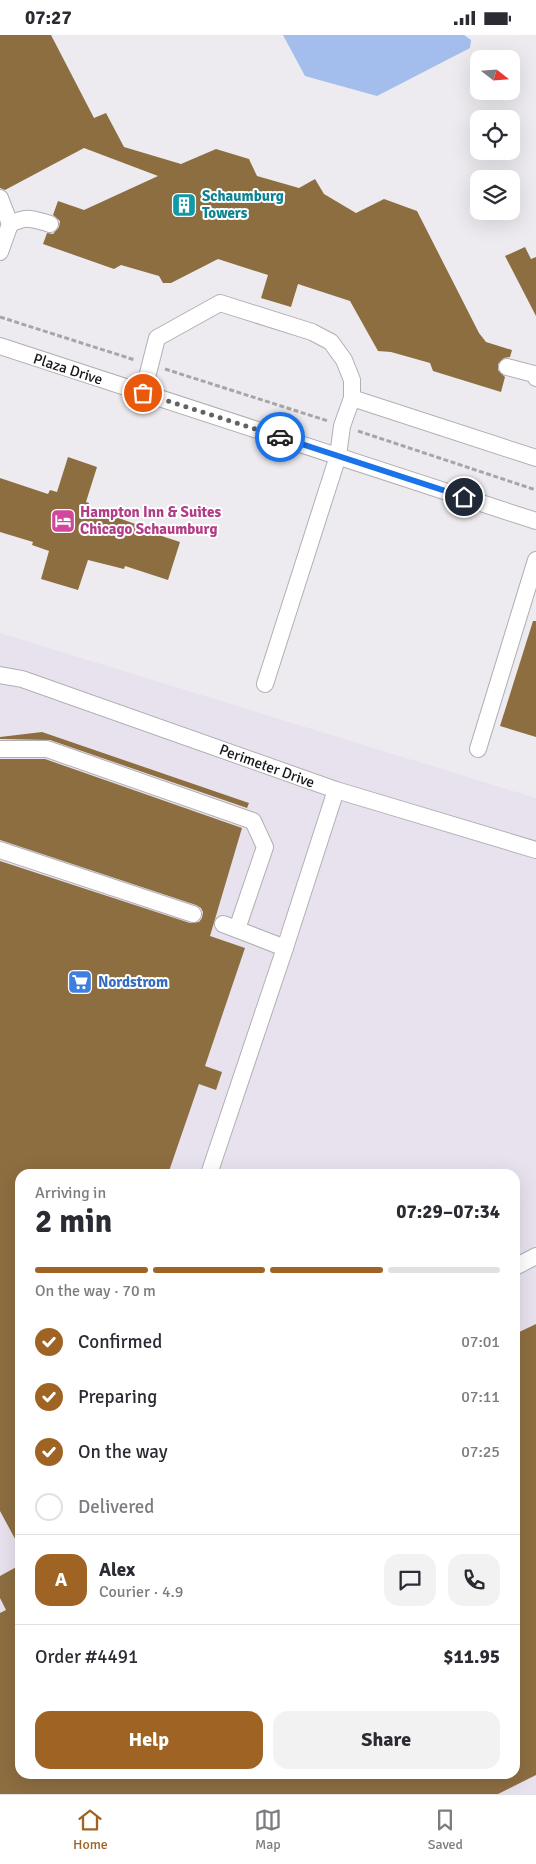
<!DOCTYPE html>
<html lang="en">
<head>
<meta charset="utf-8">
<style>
  :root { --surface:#fff; --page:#f2f2f3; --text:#2b2b33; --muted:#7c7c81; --line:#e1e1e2; --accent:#9f6424 }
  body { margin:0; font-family:Signika,sans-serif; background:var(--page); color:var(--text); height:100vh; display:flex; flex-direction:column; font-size:19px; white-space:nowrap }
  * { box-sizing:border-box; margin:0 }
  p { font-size:16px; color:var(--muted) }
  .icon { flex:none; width:28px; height:28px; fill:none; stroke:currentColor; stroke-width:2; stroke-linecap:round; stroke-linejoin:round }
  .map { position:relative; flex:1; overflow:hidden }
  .side { position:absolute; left:15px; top:1134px; width:505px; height:610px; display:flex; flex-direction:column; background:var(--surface); border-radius:15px; box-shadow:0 5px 20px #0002 }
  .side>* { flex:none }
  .needle { width:32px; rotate:107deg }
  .buttons { position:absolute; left:470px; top:15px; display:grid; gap:10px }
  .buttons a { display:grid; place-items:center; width:50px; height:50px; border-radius:10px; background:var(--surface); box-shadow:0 5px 20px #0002; font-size:25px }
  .pin { position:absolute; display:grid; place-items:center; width:42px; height:42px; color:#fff; margin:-21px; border:2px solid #fff; border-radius:50%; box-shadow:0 1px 5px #0007 }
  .courier { position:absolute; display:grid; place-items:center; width:50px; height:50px; margin:-25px; border:4px solid #1a73e8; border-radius:50%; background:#fff; color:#222; box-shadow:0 1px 6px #0007 }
  .overview em { font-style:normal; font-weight:700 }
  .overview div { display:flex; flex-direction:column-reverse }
  .overview { display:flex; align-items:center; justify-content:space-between; height:85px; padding:0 20px }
  h1 { font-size:32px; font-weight:700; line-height:38px }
  .bar { display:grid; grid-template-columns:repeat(4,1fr); gap:8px 5px; align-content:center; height:60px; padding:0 20px }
  .bar i { height:6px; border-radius:4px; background:var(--line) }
  .bar .active { background:var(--accent) }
  .bar p { grid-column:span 4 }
  .line { display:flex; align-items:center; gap:12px; padding:0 20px; border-top:1px solid var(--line) }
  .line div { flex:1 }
  .round { display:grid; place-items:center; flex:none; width:52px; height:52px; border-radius:15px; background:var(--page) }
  ol { padding:0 20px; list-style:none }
  li { display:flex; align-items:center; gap:15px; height:55px }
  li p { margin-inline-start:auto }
  li .icon { padding:5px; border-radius:50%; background:var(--accent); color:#fff; stroke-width:4 }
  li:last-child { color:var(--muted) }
  li i { width:28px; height:28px; border:2px solid var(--line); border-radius:50% }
  .primary-button { display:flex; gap:10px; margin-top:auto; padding:10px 20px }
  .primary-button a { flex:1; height:58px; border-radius:15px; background:var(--accent); color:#fff; font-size:20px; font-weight:700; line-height:58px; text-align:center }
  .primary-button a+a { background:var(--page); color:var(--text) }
  .status { display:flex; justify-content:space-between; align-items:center; height:35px; padding:0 25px; background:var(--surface); direction:ltr }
  .status svg { height:14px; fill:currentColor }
  .tabs { display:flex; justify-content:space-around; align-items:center; height:70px; border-top:1px solid var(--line); background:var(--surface); font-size:14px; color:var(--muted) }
  .tabs a { display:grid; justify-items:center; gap:2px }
  .tabs .active { color:var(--accent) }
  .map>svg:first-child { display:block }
</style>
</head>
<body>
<div class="status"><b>07:27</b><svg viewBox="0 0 49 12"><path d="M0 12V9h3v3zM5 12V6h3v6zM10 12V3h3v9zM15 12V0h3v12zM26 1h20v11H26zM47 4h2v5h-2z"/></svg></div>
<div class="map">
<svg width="536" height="1759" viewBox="0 0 536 1759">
  <rect width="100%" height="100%" fill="#edebef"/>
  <path fill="#e8e2ee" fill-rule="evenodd" d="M0,598L536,763V1759H0ZM20,1139H515V1739H20Z"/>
  <polygon fill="#a3beec" points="283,0 464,0 471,5 470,13 377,61 305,41"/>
  <g fill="#8d6e41">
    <polygon points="0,0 51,0 94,83 106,78 124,112 181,129 216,114 249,124 257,141 299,153 315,144 324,159 356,178 384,164 417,176 479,298 486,307 512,315 510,322 504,323 498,329 498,335 505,342 501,357 433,336 430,328 391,317 378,316 350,266 298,249 291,272 261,263 268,240 218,224 171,248 163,248 159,241 121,230 114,234 43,209 47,198 53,199 59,192 60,186 53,180 58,166 84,175 158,141 84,113 5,155 0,153"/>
    <polygon points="525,212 531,224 536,222 536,281 505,221"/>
    <polygon points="68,422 97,432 86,467 89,468 88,472 138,490 137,493 180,507 168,545 125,531 124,534 88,525 78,555 41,544 49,516 32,510 33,507 0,497 0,443 48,459 50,455 57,457"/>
    <polygon points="533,586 536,586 536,702 500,691"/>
    <polygon points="42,697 249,768 247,773 50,705 0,704 0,702"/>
    <polygon points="0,724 45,724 242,793 210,901 245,913 205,1031 222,1037 216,1055 199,1049 168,1139 20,1139 20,1513 0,1476 0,826 190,888 199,887 202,883 203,877 201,873 196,870 0,805"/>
    <polygon points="536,1289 536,1740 498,1759 0,1759 0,1578 6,1575 0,1563 0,1541 20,1530 20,1739 515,1739 515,1299"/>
  </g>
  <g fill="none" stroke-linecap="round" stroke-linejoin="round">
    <defs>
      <g id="minor">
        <polyline points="0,163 10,189"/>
        <path d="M0,217L10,189C28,180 32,184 50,189"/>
        <polyline points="0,311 536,486"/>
        <polyline points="507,332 534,339 536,343"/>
        <polyline points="143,358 157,303 220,268 312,297 331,307 344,325 352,345 352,363 342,391 338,421 265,649"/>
        <polyline points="352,363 536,423"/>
        <polyline points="0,640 22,644 336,755 536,815"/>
        <polyline points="0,714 47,714 253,786 265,812 237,894"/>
        <polyline points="478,714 536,525"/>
        <polyline points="0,815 193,879"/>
        <polyline points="223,889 285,913"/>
        <polyline points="209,1139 285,913 336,755"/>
        <polyline points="515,1232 536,1221"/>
      </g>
    </defs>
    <use href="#minor" stroke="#b1afb4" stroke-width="18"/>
    <g stroke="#a7a5a9" stroke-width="3" stroke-dasharray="5 2.5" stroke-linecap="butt">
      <polyline points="0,282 135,325"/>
      <polyline points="165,334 328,386"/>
      <polyline points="358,396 536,455"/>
    </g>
    <use href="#minor" stroke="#fff" stroke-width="16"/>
  </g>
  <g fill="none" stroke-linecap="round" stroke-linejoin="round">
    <polyline stroke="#626163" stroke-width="5" stroke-dasharray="0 9" points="143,358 280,402"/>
    <polyline stroke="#1a73e8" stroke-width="6" points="280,402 464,462"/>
  </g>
  <defs>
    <symbol id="building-square" viewBox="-11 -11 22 22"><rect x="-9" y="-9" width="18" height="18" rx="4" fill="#0f9aa8" stroke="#fff"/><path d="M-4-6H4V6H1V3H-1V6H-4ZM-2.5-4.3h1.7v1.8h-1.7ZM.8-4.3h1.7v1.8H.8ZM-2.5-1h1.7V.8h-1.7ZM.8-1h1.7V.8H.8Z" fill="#fff"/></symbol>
    <symbol id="hotel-square" viewBox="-11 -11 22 22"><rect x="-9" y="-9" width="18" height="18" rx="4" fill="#d1479c" stroke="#fff"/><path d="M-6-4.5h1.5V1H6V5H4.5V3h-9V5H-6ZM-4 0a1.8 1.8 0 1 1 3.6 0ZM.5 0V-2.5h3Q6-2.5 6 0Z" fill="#fff"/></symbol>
    <symbol id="supermarket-square" viewBox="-11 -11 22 22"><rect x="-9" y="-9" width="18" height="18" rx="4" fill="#3f7fe0" stroke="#fff"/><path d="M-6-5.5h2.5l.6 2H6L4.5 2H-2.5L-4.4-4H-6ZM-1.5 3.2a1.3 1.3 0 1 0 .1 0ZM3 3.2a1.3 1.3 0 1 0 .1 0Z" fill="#fff"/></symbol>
  </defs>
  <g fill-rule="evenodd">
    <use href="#building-square" x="170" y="156" width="28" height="28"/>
    <use href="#hotel-square" x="49" y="472" width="28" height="28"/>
    <use href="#supermarket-square" x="66" y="933" width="28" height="28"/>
  </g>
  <g text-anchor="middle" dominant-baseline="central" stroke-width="4" stroke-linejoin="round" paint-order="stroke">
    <g font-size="15" font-weight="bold" fill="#0d838f" stroke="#fff" text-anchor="start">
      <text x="202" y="161">Schaumburg<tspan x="202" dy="17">Towers</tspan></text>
    </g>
    <g font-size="15" fill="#171618" stroke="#fff">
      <text transform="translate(68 334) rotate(18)">Plaza Drive</text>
      <text transform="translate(267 731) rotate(20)">Perimeter Drive</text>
    </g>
    <g font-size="15" font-weight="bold" fill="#b23c85" stroke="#fff" text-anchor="start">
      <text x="80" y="477">Hampton Inn &amp; Suites<tspan x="80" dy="17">Chicago Schaumburg</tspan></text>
    </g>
    <g font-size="15" font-weight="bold" fill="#366cbe" stroke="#fff" text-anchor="start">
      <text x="98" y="947">Nordstrom</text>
    </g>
  </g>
</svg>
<div class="buttons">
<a><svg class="needle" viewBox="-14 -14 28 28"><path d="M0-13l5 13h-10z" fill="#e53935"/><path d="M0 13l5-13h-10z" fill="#7c7c81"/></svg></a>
<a><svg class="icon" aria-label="locate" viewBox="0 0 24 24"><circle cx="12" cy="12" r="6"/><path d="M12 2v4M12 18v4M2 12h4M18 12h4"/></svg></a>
<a><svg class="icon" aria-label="layers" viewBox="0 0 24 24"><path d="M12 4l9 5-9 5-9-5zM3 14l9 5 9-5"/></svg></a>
</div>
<div class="pin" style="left:143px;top:358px;background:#ea580c"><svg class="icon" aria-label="bag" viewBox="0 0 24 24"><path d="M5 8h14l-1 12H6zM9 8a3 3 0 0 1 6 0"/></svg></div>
<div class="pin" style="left:464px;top:462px;background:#1f2937"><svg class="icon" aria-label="home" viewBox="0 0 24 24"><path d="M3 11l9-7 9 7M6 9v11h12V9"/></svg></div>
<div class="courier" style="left:280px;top:402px"><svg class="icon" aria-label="car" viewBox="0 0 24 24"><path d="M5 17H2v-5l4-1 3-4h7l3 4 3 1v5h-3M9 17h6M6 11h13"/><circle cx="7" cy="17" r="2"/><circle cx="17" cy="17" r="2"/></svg></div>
<section class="side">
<div class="overview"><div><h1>2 min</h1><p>Arriving in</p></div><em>07:29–07:34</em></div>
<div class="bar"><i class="active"></i><i class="active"></i><i class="active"></i><i></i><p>On the way · 70 m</p></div>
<ol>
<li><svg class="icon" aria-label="check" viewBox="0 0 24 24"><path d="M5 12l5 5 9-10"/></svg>Confirmed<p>07:01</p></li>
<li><svg class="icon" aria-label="check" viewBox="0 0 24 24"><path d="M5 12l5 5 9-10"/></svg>Preparing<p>07:11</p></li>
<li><svg class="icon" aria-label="check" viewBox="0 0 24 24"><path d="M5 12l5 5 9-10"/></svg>On the way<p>07:25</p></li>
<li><i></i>Delivered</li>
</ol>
<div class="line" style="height:90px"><b class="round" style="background:var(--accent);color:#fff">A</b><div><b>Alex</b><p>Courier · 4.9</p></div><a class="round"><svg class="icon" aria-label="chat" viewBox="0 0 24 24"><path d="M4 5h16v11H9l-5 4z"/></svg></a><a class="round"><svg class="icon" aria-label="phone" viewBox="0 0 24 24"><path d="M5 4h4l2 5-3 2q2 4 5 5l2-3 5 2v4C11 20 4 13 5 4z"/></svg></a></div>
<div class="line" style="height:65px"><div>Order #4491</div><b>$11.95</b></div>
<div class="primary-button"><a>Help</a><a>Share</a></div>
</section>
</div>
<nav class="tabs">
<a class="active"><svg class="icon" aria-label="home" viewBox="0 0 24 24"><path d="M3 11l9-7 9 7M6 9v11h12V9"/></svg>Home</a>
<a><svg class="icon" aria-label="map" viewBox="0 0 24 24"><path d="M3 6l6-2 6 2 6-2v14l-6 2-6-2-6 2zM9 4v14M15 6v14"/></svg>Map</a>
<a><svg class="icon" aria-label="saved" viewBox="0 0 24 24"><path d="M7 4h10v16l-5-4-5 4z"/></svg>Saved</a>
</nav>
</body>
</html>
